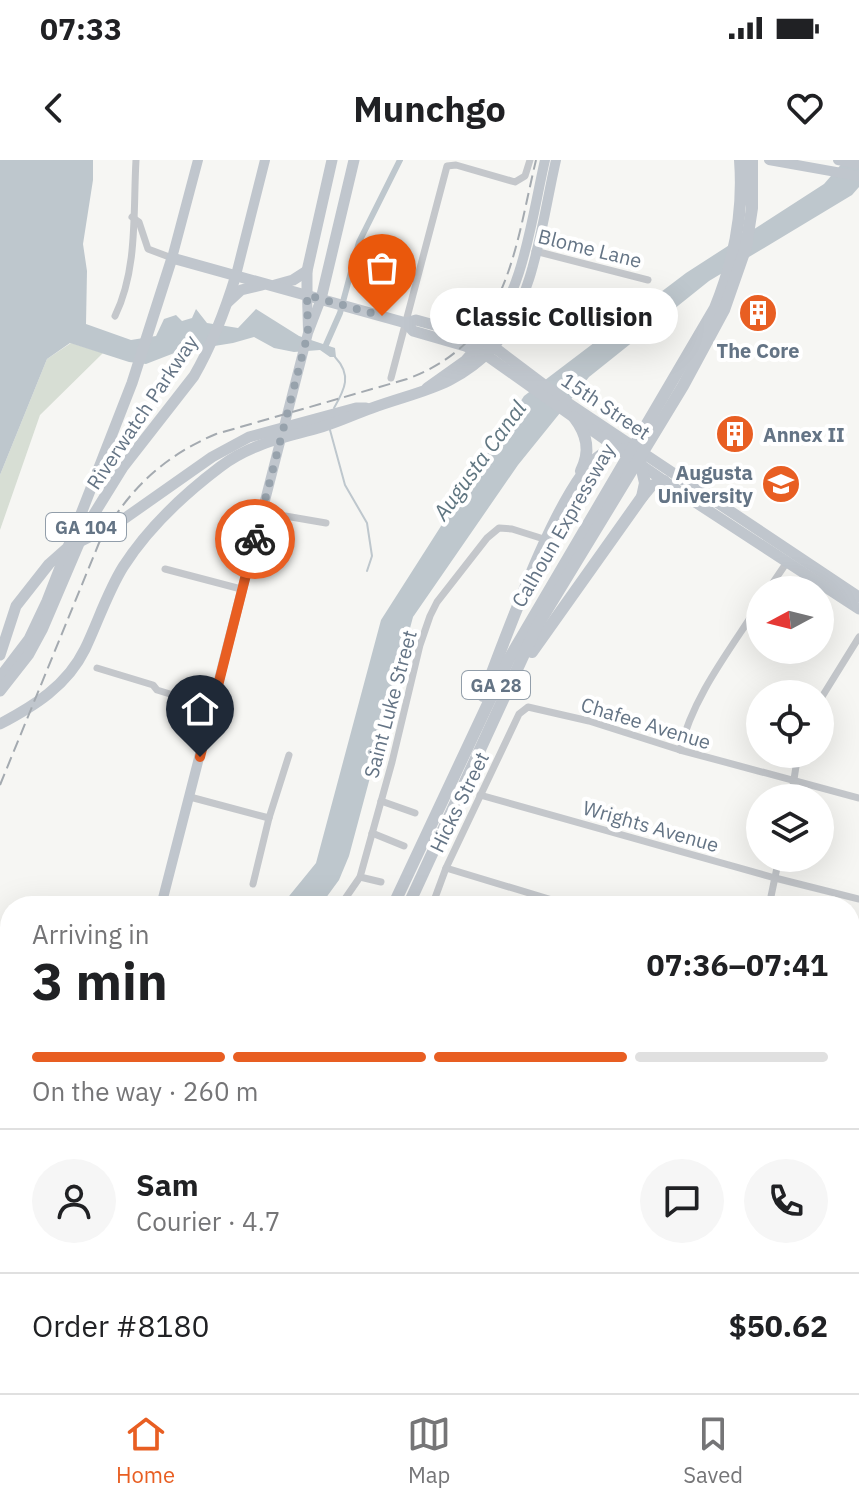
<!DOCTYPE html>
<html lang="en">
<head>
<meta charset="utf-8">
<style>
  :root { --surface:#fff; --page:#f6f6f6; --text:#202124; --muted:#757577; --line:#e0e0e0; --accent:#e85e22 }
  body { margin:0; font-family:"IBM Plex Sans",sans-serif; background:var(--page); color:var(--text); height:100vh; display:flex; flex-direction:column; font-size:30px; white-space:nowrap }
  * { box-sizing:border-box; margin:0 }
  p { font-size:26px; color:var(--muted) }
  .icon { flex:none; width:44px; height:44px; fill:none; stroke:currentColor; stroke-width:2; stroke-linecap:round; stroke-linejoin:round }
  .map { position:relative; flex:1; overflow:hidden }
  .details { position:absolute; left:0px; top:736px; width:860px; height:498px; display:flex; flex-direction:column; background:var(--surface); border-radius:32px 32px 0 0; box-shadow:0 8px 32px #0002 }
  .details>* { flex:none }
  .needle { width:52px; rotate:263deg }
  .controls { position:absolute; left:746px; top:416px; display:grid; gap:16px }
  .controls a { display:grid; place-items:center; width:88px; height:88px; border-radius:50%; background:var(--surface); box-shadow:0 8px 32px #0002; font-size:40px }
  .pin { position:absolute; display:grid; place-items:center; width:68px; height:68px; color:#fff; margin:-82px -34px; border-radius:50% 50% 50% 0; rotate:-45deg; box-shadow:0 0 8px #0007 }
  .pin .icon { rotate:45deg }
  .courier { position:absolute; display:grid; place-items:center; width:80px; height:80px; margin:-40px; border:6px solid #e85e22; border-radius:50%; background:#fff; color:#222; box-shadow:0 2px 10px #0007 }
  .bubble { position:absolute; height:56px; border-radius:28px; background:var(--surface); box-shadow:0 8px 32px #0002; font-size:26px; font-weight:800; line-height:56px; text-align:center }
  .summary em { font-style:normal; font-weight:800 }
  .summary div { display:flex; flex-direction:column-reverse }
  .summary { display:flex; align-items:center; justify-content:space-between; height:136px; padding:0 32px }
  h1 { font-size:52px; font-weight:800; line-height:60px }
  .bar { display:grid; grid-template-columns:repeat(4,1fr); gap:12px 8px; align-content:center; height:96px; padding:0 32px }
  .bar i { height:10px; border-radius:6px; background:var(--line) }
  .bar .current { background:var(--accent) }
  .bar p { grid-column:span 4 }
  .line { display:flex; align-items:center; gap:20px; padding:0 32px; border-top:2px solid var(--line) }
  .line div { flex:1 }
  .round { display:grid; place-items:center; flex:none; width:84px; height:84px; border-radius:42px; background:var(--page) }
  .status { display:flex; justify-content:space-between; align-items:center; height:56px; padding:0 40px; background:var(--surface); direction:ltr }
  .status svg { height:22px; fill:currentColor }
  header { display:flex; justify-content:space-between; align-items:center; height:104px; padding:0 32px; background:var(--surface); font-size:36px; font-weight:800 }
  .dock { display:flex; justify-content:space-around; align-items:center; height:112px; border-top:2px solid var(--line); background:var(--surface); font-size:22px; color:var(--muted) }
  .dock a { display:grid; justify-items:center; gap:4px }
  .dock .current { color:var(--accent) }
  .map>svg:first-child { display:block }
</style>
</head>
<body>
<div class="status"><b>07:33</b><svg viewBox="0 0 49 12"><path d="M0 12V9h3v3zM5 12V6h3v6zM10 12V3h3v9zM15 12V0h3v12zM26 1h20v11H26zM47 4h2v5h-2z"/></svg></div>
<header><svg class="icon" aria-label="back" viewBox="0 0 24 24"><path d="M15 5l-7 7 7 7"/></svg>Munchgo<svg class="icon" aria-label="heart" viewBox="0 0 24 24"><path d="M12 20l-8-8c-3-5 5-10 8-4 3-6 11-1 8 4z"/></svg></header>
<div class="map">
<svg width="859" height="1233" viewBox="0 0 859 1233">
  <rect width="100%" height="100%" fill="#f6f6f3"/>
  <g fill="#d7ded4">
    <polygon points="71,183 103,193 40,255 0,370 0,315 47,199"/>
    <polygon points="10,941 10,1058 0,1064 0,951"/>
    <polygon points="43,1224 81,1224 78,1233 40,1233"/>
  </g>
  <g fill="#bec7cd">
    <polygon points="0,0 93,0 93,20 83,84 87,111 86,164 131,180 156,176 164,159 176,155 182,161 192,158 196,149 207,163 238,168 256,149 299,176 335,188 336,197 330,197 320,190 294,192 274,188 254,177 233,183 177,192 146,204 129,202 70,183 47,199 0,315"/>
    <polygon points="845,0 859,0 859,27 852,35 709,121 589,217 518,305 413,457 349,696 339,720 320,746 281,746 316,703 381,460 524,236 686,113 824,24"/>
    <polygon points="10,876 10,940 0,949 0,878 2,881"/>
  </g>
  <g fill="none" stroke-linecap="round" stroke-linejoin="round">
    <g stroke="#bec7cd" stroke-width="2">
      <path d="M334,248C345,229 352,215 335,197"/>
      <polyline points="330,270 345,325 367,363 372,396 367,411"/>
    </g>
    <polyline stroke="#bec7cd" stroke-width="6" points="325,187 340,153 359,82 400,0"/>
    <g stroke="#c4c7cb" stroke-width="7">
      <polyline points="132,57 139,62 148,89 172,98"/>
      <polyline points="535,91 648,120"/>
      <path d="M115,156C138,109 133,52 136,0"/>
      <polyline points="391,218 447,6 456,5 515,22 525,16 530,0"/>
      <polyline points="262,352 326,363"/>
      <polyline points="165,409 241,429"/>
      <polyline points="768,430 787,402"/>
      <polyline points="97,508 153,525 157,530 212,547"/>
      <polyline points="820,540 859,477"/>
      <path d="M680,590C693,536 730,490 760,443"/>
      <polyline points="480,635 775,718 859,739"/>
      <polyline points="190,637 269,658"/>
      <polyline points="791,638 798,594"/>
      <polyline points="381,641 415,653"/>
      <polyline points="372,673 404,686"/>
      <polyline points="446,708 572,746"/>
      <polyline points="360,717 381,722"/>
      <polyline points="253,724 269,658 289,595"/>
      <polyline points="340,746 360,717 392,602 420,485 430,456 437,442 487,378 499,368 512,369 547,380"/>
      <polyline points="432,746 446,708 519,554 528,547 589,561 680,590 859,638"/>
      <polyline points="769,746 779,698"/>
      <polyline points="850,820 859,822"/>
      <polyline points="0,863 10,858"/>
      <polyline points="850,908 859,911"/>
      <polyline points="850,1016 859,1016"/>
      <polyline points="838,1224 839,1233"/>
      <polyline points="135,1233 137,1224"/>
      <polyline points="302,1233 304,1224"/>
      <polyline points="342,1233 345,1224"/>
      <polyline points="449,1233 451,1224"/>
      <polyline points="556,1233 558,1224"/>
      <polyline points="667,1233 670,1224"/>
    </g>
    <g stroke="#c0c6cd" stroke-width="10">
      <polyline points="769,0 859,16"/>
      <polyline points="838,0 859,4"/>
      <polyline points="172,98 198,0"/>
      <polyline points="236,115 265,0"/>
      <polyline points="307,135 308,171"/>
      <path d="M484,181C524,131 531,61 545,0"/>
      <path d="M494,187C535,139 542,60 556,0"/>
      <polyline points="161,746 308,173 321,139"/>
      <polyline points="770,1224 801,1233"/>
      <polyline points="31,1233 34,1224"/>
      <polyline points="243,1233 245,1224"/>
    </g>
    <g stroke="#c0c6cd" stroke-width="11">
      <polyline points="275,125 293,120 307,111"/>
      <polyline points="307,135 307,111 332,0"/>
      <polyline points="321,139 354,0"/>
      <polyline points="228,142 241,130 262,125"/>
      <polyline points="406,163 416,160 456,171 494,187 568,243 859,437"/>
      <polyline points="427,228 465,201 478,186"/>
      <polyline points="638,303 689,338 859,449"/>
      <polyline points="0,495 16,446 49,404 67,388 121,361 212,297 249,277 356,248 366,248"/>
      <polyline points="0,517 29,479 47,441 132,223 172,98 406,163 413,171 465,186 486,195 624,293"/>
      <path d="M0,531L29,494L42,470L86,367L123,307L194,216C213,183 225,151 236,115"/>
      <path d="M0,564C34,546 67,526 85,489C98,462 107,433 123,407C148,368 183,335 220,307C249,285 281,278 315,269C336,263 352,255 372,248C422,230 454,228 494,187"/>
    </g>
    <g stroke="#c0c6cd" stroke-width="12">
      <path d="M574,257C587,274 591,291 581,311"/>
      <polyline points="532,492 642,337 651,326 664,321"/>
      <path d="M483,536C503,486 560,321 601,295C612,289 625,289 637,288L645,323L642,337"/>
      <path d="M393,746L509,499L715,148C735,99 744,52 740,0"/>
      <polyline points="408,746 536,468 683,226 724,150 746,87 752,48 752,0"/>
      <polyline points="205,1233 208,1224"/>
      <polyline points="218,1233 221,1224"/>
    </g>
    <path stroke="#a4aab0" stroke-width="2" stroke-dasharray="12 6" stroke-linecap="butt" d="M0,625L99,383C126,332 162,297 216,274L407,219C508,182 514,92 536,0"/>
  </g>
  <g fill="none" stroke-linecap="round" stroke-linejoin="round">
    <polyline stroke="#97a2ac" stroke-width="8" stroke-dasharray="0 14.4" points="255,379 308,173 307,135 382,156"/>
    <polyline stroke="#e85e22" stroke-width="10" points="200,597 255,379"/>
  </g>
  <defs>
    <symbol id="building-disc" viewBox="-11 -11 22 22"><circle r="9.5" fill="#e85e22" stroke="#fff"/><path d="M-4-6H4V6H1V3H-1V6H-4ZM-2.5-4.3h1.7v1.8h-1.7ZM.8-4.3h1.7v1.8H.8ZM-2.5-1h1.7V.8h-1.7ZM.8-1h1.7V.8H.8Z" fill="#fff"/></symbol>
    <symbol id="university-disc" viewBox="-11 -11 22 22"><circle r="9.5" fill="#e85e22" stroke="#fff"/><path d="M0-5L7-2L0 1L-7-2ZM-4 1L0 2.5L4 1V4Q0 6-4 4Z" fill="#fff"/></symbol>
  </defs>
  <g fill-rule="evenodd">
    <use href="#building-disc" x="736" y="131" width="44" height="44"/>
    <use href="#building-disc" x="713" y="252" width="44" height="44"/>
    <use href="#university-disc" x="759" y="302" width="44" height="44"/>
  </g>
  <g text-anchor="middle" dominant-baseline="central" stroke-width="8" stroke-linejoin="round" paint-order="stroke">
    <g fill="#fff" stroke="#929eaa" stroke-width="2">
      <rect x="46" y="353" width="80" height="28" rx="6"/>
      <rect x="462" y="511" width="68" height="28" rx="6"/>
    </g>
    <g font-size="18" font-weight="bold" fill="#647485">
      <text x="86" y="367">GA 104</text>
      <text x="496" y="525">GA 28</text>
    </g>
    <g font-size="20" fill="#647485" stroke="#fff">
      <text transform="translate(590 88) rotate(14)">Blome Lane</text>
      <text transform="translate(606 246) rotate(34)">15th Street</text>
      <text transform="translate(142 252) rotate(-56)">Riverwatch Parkway</text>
      <text transform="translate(563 365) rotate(-60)">Calhoun Expressway</text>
      <text transform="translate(390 544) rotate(-75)">Saint Luke Street</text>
      <text transform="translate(646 563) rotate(17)">Chafee Avenue</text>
      <text transform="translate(459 642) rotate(-64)">Hicks Street</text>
      <text transform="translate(651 666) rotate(16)">Wrights Avenue</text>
    </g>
    <g font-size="20" font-weight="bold" fill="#647485" stroke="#fff">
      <text x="758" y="190">The Core</text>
      <text x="763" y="274" text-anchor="start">Annex II</text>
      <text x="753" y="312" text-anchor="end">Augusta<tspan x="753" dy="23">University</tspan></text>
    </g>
    <g font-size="22" font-style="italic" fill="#607681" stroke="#fff">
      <text transform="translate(479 300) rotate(-54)">Augusta Canal</text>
    </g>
  </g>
</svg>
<div class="controls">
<a><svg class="needle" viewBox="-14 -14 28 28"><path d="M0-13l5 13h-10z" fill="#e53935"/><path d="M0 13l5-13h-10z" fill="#757577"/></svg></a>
<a><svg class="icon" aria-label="locate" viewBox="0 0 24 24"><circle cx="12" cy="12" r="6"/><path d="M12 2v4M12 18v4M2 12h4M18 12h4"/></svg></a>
<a><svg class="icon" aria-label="layers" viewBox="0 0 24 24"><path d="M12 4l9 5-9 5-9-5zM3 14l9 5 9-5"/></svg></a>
</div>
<div class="pin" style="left:382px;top:156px;background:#ea580c"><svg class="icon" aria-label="bag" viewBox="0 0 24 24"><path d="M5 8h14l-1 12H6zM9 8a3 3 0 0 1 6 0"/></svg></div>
<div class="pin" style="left:200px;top:597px;background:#1f2937"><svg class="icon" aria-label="home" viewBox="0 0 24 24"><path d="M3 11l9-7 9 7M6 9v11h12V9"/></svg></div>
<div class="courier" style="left:255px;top:379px"><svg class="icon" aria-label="bike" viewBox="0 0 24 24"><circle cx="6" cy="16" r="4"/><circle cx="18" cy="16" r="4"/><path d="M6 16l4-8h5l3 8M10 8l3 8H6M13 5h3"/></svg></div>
<div class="bubble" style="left:430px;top:128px;width:248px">Classic Collision</div>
<section class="details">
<div class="summary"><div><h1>3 min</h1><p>Arriving in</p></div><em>07:36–07:41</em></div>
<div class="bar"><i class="current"></i><i class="current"></i><i class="current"></i><i></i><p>On the way · 260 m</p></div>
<div class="line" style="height:144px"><a class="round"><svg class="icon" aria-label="person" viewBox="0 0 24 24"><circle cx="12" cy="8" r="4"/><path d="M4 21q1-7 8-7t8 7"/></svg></a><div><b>Sam</b><p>Courier · 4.7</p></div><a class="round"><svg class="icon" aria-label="chat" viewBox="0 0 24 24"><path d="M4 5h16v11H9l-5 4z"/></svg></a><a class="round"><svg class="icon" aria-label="phone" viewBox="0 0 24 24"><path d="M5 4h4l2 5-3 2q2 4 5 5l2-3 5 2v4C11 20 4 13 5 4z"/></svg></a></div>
<div class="line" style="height:104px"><div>Order #8180</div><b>$50.62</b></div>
</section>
</div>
<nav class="dock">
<a class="current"><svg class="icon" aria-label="home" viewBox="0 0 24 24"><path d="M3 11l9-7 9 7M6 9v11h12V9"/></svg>Home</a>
<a><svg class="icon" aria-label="map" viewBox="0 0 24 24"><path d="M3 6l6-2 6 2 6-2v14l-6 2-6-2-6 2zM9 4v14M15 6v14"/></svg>Map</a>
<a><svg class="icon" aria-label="saved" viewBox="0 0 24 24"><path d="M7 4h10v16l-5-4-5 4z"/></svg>Saved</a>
</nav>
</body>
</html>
